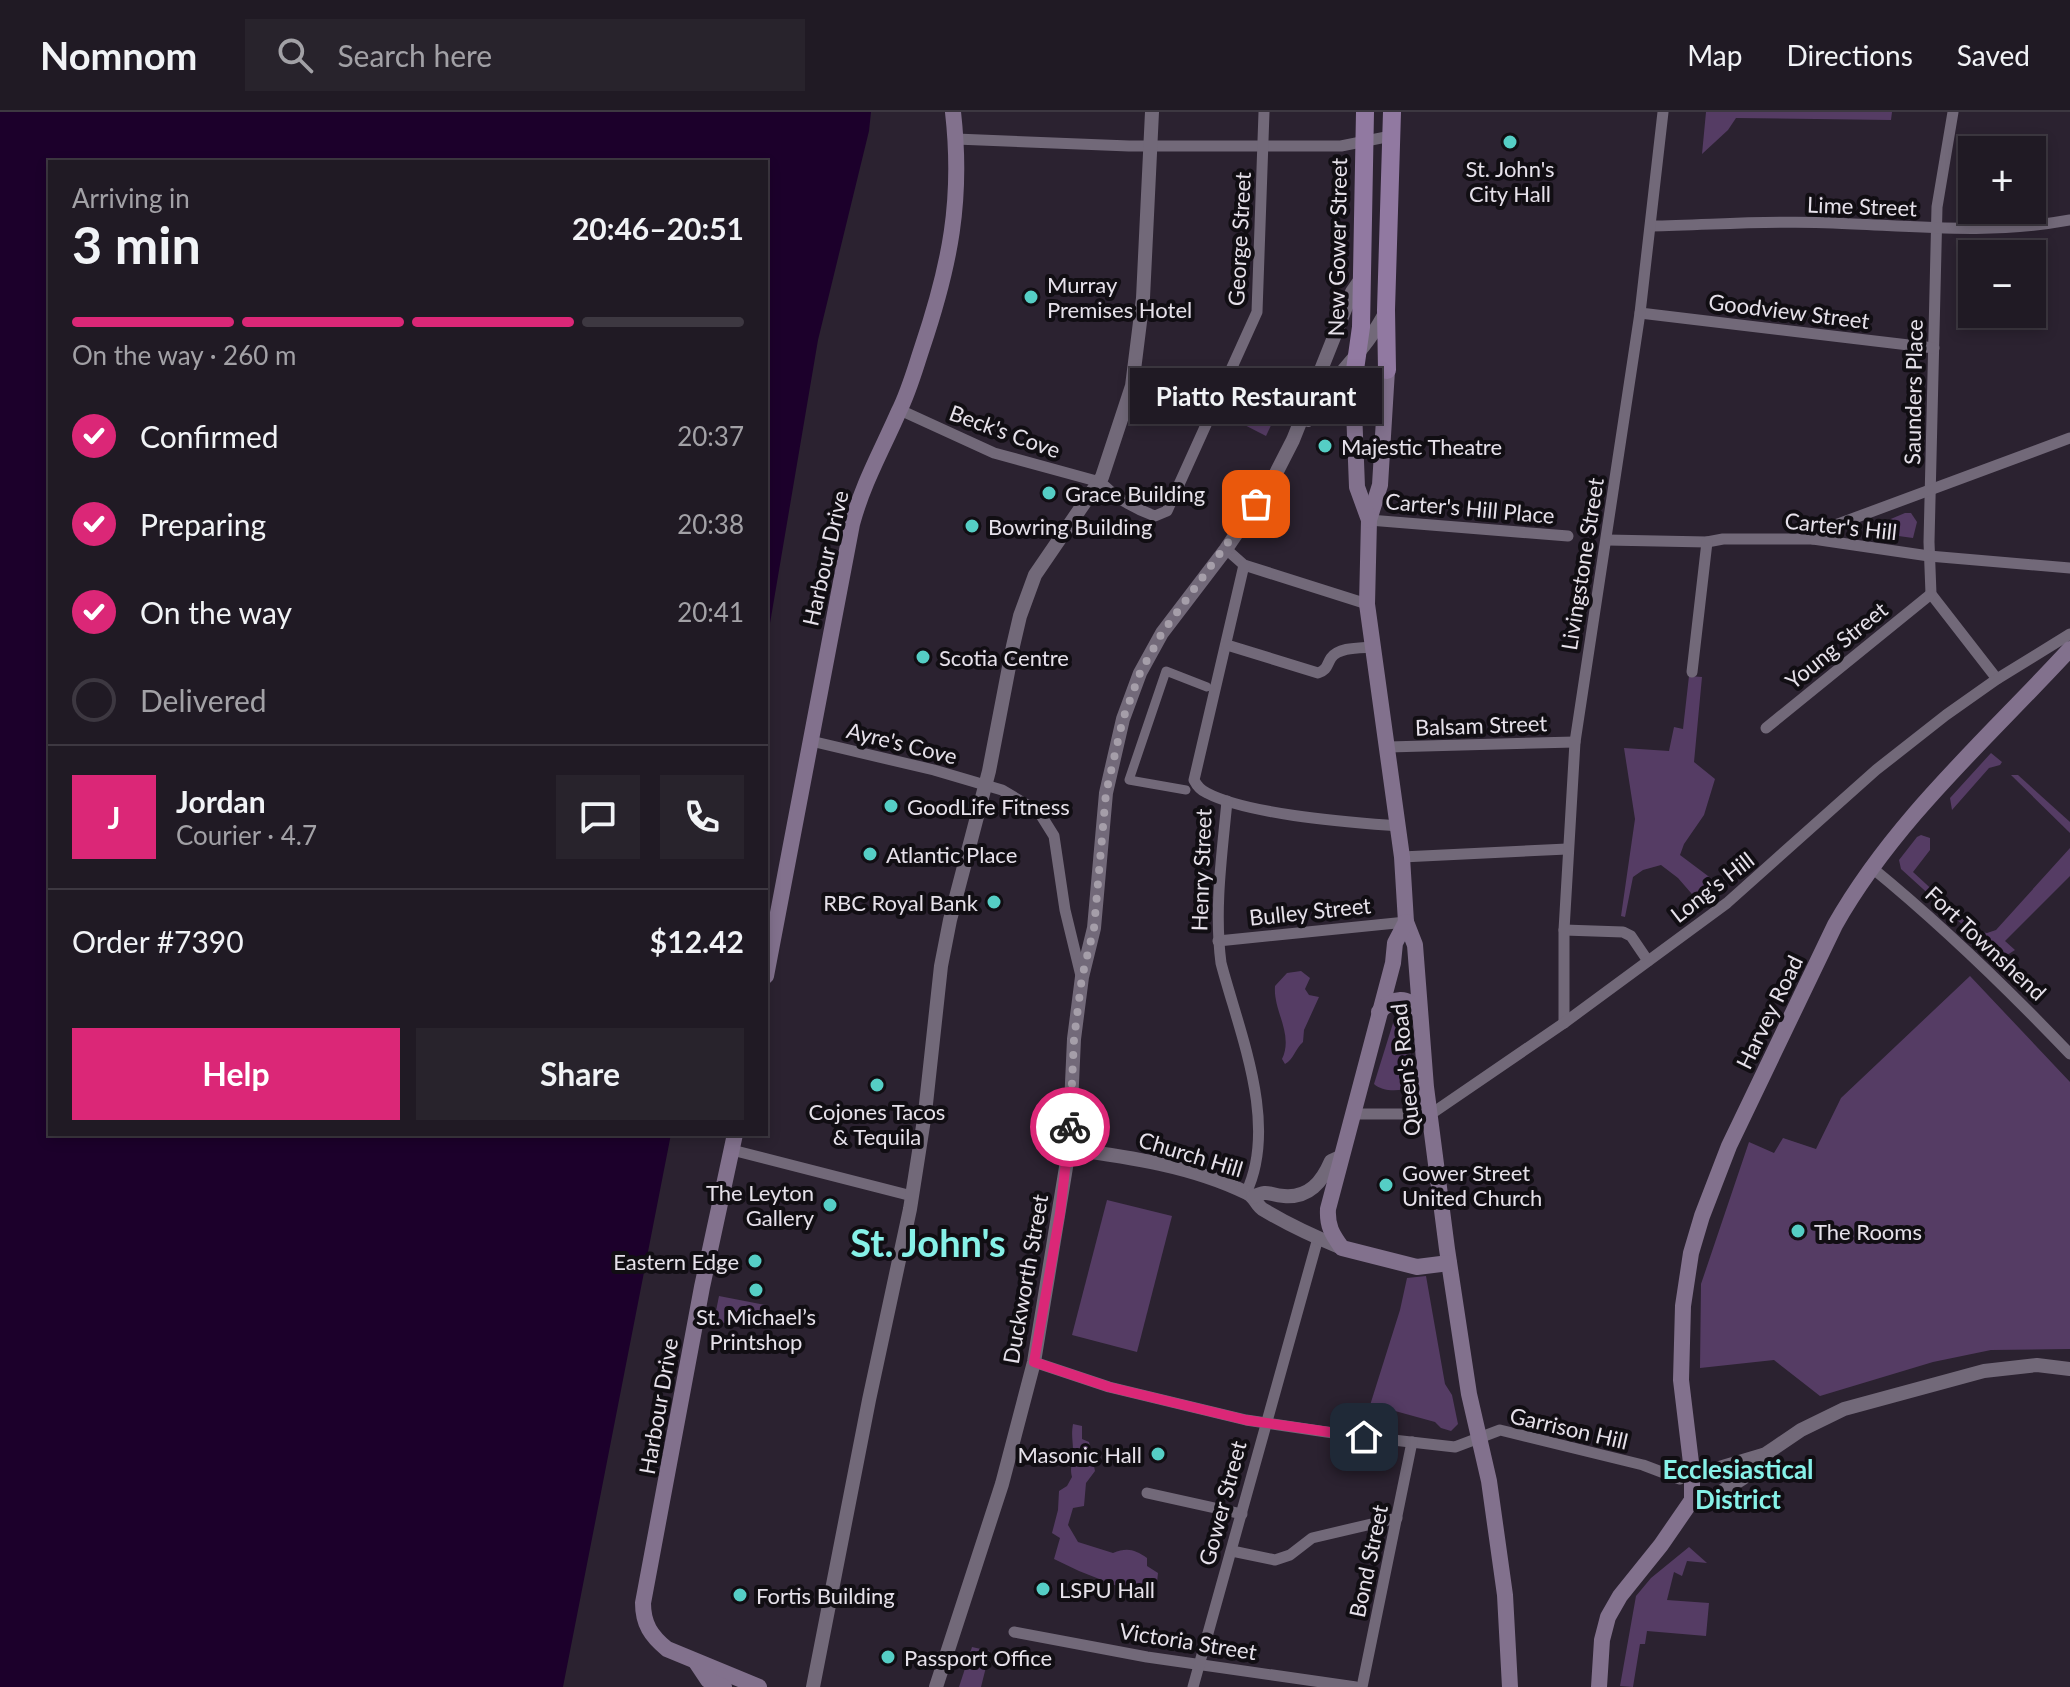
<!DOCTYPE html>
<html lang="en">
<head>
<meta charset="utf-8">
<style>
  :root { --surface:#201a24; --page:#28232c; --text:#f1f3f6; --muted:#a2a1a6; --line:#3d3841; --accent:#db2777 }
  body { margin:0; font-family:Lato,sans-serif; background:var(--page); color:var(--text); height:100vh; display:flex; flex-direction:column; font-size:30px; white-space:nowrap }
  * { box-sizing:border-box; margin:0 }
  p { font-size:26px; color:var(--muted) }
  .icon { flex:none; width:44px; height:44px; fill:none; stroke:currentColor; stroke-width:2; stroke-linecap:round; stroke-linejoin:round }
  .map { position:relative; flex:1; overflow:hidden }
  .sheet { position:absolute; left:48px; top:48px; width:720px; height:976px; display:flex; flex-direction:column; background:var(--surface); border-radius:0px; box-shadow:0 4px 12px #0003,0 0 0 2px var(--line) }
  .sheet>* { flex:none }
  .tools { position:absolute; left:1958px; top:24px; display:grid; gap:16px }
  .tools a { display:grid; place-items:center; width:88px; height:88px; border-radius:0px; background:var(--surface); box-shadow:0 4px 12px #0003,0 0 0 2px var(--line); font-size:40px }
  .pin { position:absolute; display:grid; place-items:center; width:68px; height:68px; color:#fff; margin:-34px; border-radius:16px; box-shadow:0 4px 12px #0006 }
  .courier { position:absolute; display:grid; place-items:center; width:80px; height:80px; margin:-40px; border:6px solid #db2777; border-radius:50%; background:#fff; color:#222; box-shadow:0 2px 10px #0007 }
  .bubble { position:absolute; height:56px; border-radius:0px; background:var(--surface); box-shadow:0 4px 12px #0003,0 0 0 2px var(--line); font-size:26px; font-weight:700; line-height:56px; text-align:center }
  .headline em { font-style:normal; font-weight:700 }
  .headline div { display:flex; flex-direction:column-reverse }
  .headline { display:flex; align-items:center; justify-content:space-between; height:136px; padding:0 24px }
  h1 { font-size:52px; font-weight:700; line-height:60px }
  .bar { display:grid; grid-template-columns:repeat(4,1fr); gap:12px 8px; align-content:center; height:96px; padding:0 24px }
  .bar i { height:10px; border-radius:6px; background:var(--line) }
  .bar .current { background:var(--accent) }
  .bar p { grid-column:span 4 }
  .line { display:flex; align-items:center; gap:20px; padding:0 24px; border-top:2px solid var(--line) }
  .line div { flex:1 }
  .round { display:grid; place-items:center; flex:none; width:84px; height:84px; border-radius:0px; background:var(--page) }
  ol { padding:0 24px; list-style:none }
  li { display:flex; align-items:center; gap:24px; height:88px }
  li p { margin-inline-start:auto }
  li .icon { padding:8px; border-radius:50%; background:var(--accent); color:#fff; stroke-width:4 }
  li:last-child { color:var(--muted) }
  li i { width:44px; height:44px; border:4px solid var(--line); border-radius:50% }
  .action { display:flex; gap:16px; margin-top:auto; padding:16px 24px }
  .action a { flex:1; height:92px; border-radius:0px; background:var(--accent); color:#fff; font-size:32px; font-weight:700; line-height:92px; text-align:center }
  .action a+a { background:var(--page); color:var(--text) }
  header { display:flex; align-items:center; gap:48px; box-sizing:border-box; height:112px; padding:0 40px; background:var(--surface); border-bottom:2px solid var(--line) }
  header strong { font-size:38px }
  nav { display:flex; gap:44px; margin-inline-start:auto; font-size:28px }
  .search { width:560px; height:72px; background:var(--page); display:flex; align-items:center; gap:20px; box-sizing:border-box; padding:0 28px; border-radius:0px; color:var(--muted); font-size:30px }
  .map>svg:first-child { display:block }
</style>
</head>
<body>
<header>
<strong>Nomnom</strong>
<div class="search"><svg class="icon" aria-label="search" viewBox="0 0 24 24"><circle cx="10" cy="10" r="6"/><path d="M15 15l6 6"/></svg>Search here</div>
<nav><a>Map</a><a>Directions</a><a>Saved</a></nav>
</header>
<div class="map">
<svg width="2070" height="1575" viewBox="0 0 2070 1575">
  <rect width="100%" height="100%" fill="#2b2230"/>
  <g fill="#553c64">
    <polygon points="1706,0 1892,0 1891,8 1736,6 1728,18 1702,42"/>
    <polygon points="1244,269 1284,286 1266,324 1229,305"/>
    <polygon points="1905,401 1911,401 1917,410 1913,426 1862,419"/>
    <polygon points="1689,564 1702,565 1694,650 1715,667 1704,703 1684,732 1680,743 1720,773 1698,789 1678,766 1661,753 1643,758 1633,765 1625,805 1621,804 1635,707 1624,636 1669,639 1674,615 1683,617"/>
    <polygon points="1991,641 2002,650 2000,653 1989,656 1952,698 1950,686"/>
    <polygon points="2011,663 2018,663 2070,710 2070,721"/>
    <polygon points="1921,723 1930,726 1930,738 1913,760 1977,819 1987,821 1996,818 2070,736 2070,764 2005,829 2015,838 2004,845 1998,845 1901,757 1899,748 1917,725"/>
    <path d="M1301,859L1310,866L1305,877L1309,883L1319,885L1304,918L1303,930C1295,937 1294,947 1285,952L1282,947C1294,922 1273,899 1275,874L1287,861Z"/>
    <polygon points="1970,864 2070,970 2070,1237 1991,1238 1933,1250 1820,1284 1774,1248 1700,1256 1701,1172 1749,1030 1774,1041 1783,1026 1816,1037 1841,986"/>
    <path d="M1398,902L1404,903L1407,908L1414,968L1412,974C1402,980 1382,980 1374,972L1394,908Z"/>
    <polygon points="1107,1088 1172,1104 1137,1240 1072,1223"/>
    <polygon points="1426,1164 1445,1272 1452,1283 1458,1312 1451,1319 1441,1316 1435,1310 1395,1299 1385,1309 1366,1306 1400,1198 1407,1166"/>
    <path d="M719,1184L765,1193C755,1216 735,1213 714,1209Z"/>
    <path d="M1073,1312L1082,1314V1327L1089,1330L1095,1359L1086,1371L1084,1394L1073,1396L1068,1413L1078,1430L1113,1441C1128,1435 1135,1438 1147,1446V1454L1158,1461L1155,1489L1079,1459L1054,1447L1060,1426L1052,1421L1058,1398L1059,1379L1067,1374L1072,1365C1069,1354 1074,1349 1073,1338C1073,1329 1071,1323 1073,1312Z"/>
    <polygon points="1689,1435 1707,1451 1687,1449 1682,1464 1674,1460 1667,1488 1709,1491 1706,1524 1647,1519 1645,1532 1640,1532 1633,1575 1620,1574 1636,1484 1651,1466"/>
    <polygon points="972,1535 990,1539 981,1575 959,1575"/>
  </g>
  <polygon fill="#1c002b" points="0,0 871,0 869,19 818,228 766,535 766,50 50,50 50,1022 671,1022 563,1575 0,1575"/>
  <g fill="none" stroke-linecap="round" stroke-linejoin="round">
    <polyline stroke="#726979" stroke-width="9" points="1186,678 1129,668 1166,559 1207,575"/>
    <g stroke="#726979" stroke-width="11">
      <polyline points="1953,0 1937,95 1929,430 1931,482 1997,567"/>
      <polyline points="956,27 1129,34 1341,34 1391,24"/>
      <path d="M1651,114C1711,113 1773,108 1833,111C1914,114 1990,123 2070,108"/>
      <polyline points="1640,201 1934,236"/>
      <path d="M900,298L994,341L1100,370C1115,385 1135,397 1155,404L1167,399L1257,200L1264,0"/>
      <polyline points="1369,408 1568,424"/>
      <polyline points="1813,427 1830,415 2070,326"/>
      <polyline points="1607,428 1707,430 1723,427 1813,427 1929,444 2070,456"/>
      <polyline points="1226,437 1244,453 1367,492"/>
      <path d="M1244,453L1194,668C1197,674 1200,678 1207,681C1249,703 1349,710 1398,714"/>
      <path d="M1227,533L1318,561C1328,557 1326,554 1331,546C1339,535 1360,536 1372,535"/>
      <polyline points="1692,560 1707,430"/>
      <polyline points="1766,616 1931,482"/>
      <polyline points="811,629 934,658 1002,678 1039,700 1054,724 1065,798 1081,864"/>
      <polyline points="1388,635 1575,630"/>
      <path d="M1227,689C1222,743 1214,797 1221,851C1239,920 1279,1012 1246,1081"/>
      <polyline points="1402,745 1567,737"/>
      <path d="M1871,755C1942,813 2007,876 2070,942"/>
      <polyline points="1564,818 1623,820 1631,824 1648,849"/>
      <polyline points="1218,829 1406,810"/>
      <polyline points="1564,911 1564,818 1575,630 1640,201 1663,0"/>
      <polyline points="1353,1002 1431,1002 1564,911 1727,791 1876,658 1946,603 1997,567 2070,522"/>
      <polyline points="732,1038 912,1084"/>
      <polyline points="1034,1250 1109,1275 1246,1308 1340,1322 1455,1335 1500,1318 1643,1353 1680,1367 1692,1359"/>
      <polyline points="1147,1381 1242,1402"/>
      <polyline points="1232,1439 1275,1448 1290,1443 1312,1426 1397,1406"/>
      <polyline points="1014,1520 1147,1545 1356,1575"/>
      <polyline points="1193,1575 1318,1126"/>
      <polyline points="1362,1575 1412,1330"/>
    </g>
    <g stroke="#726979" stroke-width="14">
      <path d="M1308,308C1329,268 1366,240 1386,199"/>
      <path d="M1069,1037C1129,1045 1192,1054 1247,1081C1256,1085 1256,1094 1264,1098C1289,1113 1315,1125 1342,1136"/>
      <path d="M1253,1085C1269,1077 1268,1083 1284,1084C1309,1086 1322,1070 1331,1049L1342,1044"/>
      <polyline points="1692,1359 1716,1357 1763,1343"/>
      <polyline points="1692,1388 1716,1383 1743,1366 1764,1343 1776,1335 1801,1318 1844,1297 1984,1259 2037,1253 2070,1257"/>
      <polyline points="813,1575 869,1288 910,1097 925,1001 941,854 950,808 989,659 1013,534 1020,504 1035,463 1102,365 1132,274 1143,186 1152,0"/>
      <polyline points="936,1575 1002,1372 1034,1250 1069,1037 1074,927 1082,865 1094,816 1106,681 1123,607 1140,561 1162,521 1226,437 1272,369 1293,328 1352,180 1361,167"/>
    </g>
    <g stroke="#82718d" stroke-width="16">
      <polyline points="1387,258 1380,373 1369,408 1367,492 1402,745 1406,810 1415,833 1426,975 1447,1137 1469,1282 1489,1369 1505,1483 1510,1575"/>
      <polyline points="1353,272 1357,375 1369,408"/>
      <path d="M1406,810L1395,831L1393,851L1328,1097C1327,1114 1332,1122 1342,1136L1417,1155L1449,1151"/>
      <path d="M766,864L852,412C863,371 882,338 899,299C909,279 915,257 922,236C950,153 963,88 953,0"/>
      <path d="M1379,900C1394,885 1407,883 1420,900"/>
      <path d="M735,1022L702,1175L643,1491C643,1512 651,1524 667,1537L759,1575"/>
      <polyline points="696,1550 708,1568 724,1575"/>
      <path d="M1599,1575L1602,1528L1608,1505L1620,1484L1661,1433L1692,1388V1359L1681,1268L1683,1194L1691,1141L1702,1104L1729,1034L1835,813C1895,707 1989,625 2070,537"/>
    </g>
    <g stroke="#9179a1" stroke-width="18">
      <polyline points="1387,258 1386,198 1392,0"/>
      <polyline points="1353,272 1361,215 1365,0"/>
    </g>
  </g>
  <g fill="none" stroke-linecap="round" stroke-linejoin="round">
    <polyline stroke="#a59ea9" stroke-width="8" stroke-dasharray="0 14.4" points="1070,1015 1074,927 1082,865 1094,816 1106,681 1123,607 1140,561 1162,521 1256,392"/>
    <polyline stroke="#db2777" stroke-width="10" points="1070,1015 1060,1101 1034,1250 1109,1275 1246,1308 1364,1325"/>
  </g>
  <g fill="#55cec5" stroke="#110e13" stroke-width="3">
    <circle cx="1510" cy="30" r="8"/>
    <circle cx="1031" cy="185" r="8"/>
    <circle cx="1325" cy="334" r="8"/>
    <circle cx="1049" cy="381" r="8"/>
    <circle cx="972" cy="414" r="8"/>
    <circle cx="923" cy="545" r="8"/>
    <circle cx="891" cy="694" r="8"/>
    <circle cx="870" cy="742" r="8"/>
    <circle cx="994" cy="790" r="8"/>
    <circle cx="877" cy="973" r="8"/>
    <circle cx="1386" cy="1073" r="8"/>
    <circle cx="830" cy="1093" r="8"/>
    <circle cx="1798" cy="1119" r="8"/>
    <circle cx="755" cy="1149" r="8"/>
    <circle cx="756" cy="1178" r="8"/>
    <circle cx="1158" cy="1342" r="8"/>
    <circle cx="1043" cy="1477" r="8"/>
    <circle cx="740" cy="1483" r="8"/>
    <circle cx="888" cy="1545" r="8"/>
  </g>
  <g text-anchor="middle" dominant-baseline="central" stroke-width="8" stroke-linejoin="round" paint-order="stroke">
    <g font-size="22" fill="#e6e1ea" stroke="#110e13" text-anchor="start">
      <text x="1510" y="56" text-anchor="middle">St. John's<tspan x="1510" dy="25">City Hall</tspan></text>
      <text x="1047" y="172">Murray<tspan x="1047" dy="25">Premises Hotel</tspan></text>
      <text x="1341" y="334">Majestic Theatre</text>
      <text x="1065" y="381">Grace Building</text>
      <text x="988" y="414">Bowring Building</text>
      <text x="939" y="545">Scotia Centre</text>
      <text x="907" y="694">GoodLife Fitness</text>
      <text x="886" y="742">Atlantic Place</text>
      <text x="978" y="790" text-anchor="end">RBC Royal Bank</text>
      <text x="877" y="999" text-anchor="middle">Cojones Tacos<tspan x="877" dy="25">&amp; Tequila</tspan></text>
      <text x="1402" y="1060">Gower Street<tspan x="1402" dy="25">United Church</tspan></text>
      <text x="814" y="1080" text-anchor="end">The Leyton<tspan x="814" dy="25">Gallery</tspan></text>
      <text x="1814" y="1119">The Rooms</text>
      <text x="739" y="1149" text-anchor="end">Eastern Edge</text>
      <text x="756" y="1204" text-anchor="middle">St. Michael’s<tspan x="756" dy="25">Printshop</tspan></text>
      <text x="1142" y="1342" text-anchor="end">Masonic Hall</text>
      <text x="1059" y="1477">LSPU Hall</text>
      <text x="756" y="1483">Fortis Building</text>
      <text x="904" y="1545">Passport Office</text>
    </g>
    <g font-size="22" fill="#e6e1ea" stroke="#110e13">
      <text transform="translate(1862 94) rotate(2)">Lime Street</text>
      <text transform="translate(1239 127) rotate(-87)">George Street</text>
      <text transform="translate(1337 135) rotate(-89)">New Gower Street</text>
      <text transform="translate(1789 199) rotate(7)">Goodview Street</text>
      <text transform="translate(1913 280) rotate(-89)">Saunders Place</text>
      <text transform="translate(1005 319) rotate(20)">Beck's Cove</text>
      <text transform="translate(1470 396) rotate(5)">Carter's Hill Place</text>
      <text transform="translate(1841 414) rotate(6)">Carter's Hill</text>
      <text transform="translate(825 446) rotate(-77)">Harbour Drive</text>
      <text transform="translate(1582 452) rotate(-81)">Livingstone Street</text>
      <text transform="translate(1836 533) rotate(-39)">Young Street</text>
      <text transform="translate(1481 613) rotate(-2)">Balsam Street</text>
      <text transform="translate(902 631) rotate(14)">Ayre's Cove</text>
      <text transform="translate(1201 758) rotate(-88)">Henry Street</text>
      <text transform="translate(1712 775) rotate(-38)">Long's Hill</text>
      <text transform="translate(1310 799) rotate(-6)">Bulley Street</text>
      <text transform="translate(1986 831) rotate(43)">Fort Townshend</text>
      <text transform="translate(1769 900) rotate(-64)">Harvey Road</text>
      <text transform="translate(1405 958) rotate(-96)">Queen's Road</text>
      <text transform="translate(1191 1042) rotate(17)">Church Hill</text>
      <text transform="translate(1025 1167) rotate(-80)">Duckworth Street</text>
      <text transform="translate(658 1294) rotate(-80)">Harbour Drive</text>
      <text transform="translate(1569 1316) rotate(13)">Garrison Hill</text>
      <text transform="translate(1222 1391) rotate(-75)">Gower Street</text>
      <text transform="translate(1368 1449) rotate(-78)">Bond Street</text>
      <text transform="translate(1188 1529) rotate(9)">Victoria Street</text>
    </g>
    <g font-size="26" font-weight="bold" fill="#86f1e8" stroke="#110e13">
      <text x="1738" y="1357">Ecclesiastical<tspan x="1738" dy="30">District</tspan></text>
    </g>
    <g font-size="38" font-weight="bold" fill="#86f1e8" stroke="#110e13">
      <text x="928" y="1130">St. John's</text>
    </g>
  </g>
</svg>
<div class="tools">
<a>+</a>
<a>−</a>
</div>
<div class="pin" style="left:1256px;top:392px;background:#ea580c"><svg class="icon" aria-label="bag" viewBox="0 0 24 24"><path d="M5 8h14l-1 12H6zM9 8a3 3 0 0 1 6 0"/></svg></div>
<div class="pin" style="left:1364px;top:1325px;background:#1f2937"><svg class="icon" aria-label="home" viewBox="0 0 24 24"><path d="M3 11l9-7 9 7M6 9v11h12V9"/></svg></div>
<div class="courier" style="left:1070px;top:1015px"><svg class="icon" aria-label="bike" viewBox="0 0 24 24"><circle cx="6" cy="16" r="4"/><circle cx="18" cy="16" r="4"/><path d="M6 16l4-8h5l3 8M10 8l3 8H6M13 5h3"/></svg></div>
<div class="bubble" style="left:1130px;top:256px;width:252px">Piatto Restaurant</div>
<section class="sheet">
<div class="headline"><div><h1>3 min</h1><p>Arriving in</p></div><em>20:46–20:51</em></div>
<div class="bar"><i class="current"></i><i class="current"></i><i class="current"></i><i></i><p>On the way · 260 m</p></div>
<ol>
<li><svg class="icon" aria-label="check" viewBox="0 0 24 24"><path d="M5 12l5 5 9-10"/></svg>Confirmed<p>20:37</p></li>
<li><svg class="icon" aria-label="check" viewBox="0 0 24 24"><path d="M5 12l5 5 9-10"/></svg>Preparing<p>20:38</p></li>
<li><svg class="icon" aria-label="check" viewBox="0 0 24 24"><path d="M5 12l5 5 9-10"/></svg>On the way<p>20:41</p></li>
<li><i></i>Delivered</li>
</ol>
<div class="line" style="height:144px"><b class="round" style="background:var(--accent);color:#fff">J</b><div><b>Jordan</b><p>Courier · 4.7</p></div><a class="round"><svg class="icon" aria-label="chat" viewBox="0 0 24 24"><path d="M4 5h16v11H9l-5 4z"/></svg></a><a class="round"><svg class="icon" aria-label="phone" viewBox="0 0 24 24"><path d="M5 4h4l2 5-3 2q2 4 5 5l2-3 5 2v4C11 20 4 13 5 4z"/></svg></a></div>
<div class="line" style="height:104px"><div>Order #7390</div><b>$12.42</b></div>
<div class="action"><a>Help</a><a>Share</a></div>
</section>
</div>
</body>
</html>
